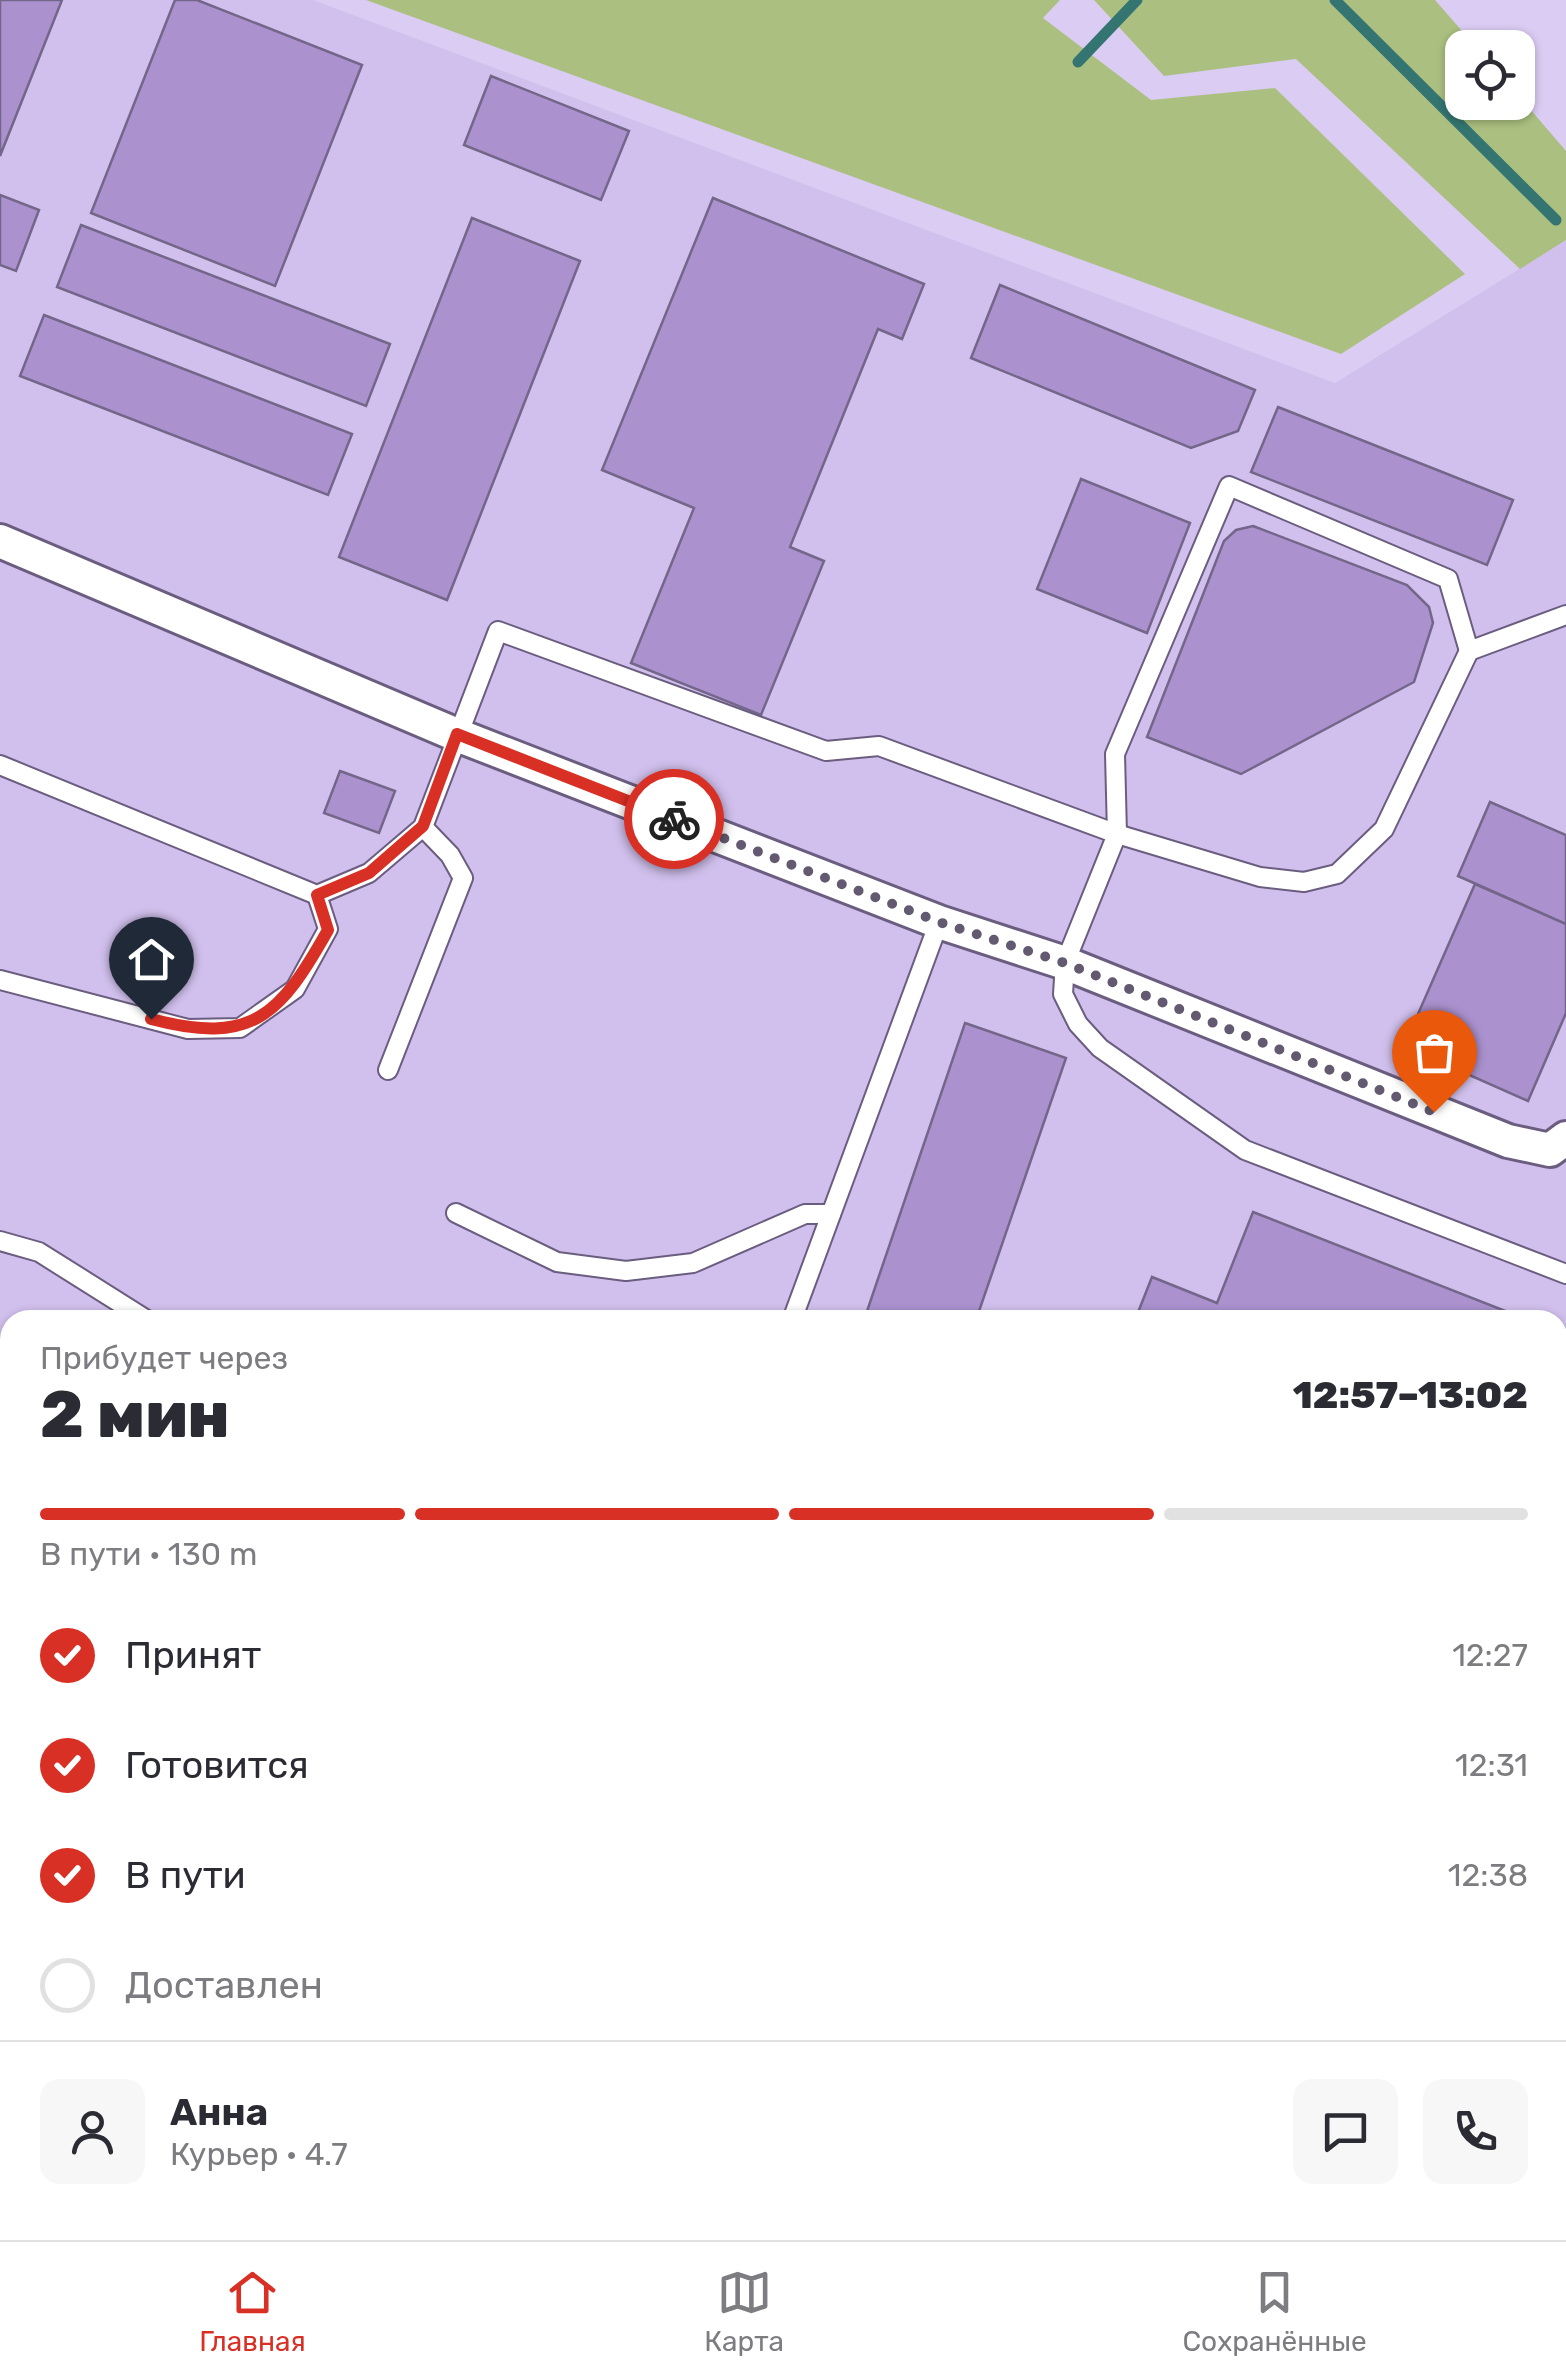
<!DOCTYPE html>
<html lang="ru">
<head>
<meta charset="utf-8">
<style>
  :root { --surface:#fff; --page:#f7f7f7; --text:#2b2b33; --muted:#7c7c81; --line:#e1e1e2; --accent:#d93025 }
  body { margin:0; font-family:Rubik,sans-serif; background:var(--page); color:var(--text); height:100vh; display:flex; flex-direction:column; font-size:38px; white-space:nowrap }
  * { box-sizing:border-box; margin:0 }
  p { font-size:32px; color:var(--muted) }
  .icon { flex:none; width:55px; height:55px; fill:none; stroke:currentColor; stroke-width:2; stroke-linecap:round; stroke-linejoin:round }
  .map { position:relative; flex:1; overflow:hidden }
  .details { position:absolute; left:0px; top:1310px; width:1568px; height:930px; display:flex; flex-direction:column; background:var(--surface); border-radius:30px 30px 0 0; box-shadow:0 2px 8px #0004 }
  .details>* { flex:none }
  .buttons { position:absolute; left:1445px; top:30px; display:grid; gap:20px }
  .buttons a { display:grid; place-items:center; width:90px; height:90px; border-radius:20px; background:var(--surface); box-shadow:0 2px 8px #0004; font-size:50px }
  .pin { position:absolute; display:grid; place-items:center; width:85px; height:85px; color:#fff; margin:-102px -42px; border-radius:50% 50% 50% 0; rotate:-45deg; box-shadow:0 0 10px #0007 }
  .pin .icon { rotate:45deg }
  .courier { position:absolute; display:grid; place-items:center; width:100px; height:100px; margin:-50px; border:8px solid #d93025; border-radius:50%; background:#fff; color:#222; box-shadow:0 2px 12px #0007 }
  .headline em { font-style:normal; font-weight:800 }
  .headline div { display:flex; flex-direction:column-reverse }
  .headline { display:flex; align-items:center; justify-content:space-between; height:170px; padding:0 40px }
  h1 { font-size:65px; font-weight:800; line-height:75px }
  .bar { display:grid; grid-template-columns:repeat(4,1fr); gap:15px 10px; align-content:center; height:120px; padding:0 40px }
  .bar i { height:12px; border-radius:8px; background:var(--line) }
  .bar .selected { background:var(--accent) }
  .bar p { grid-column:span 4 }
  .line { display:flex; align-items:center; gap:25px; padding:0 40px; border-top:2px solid var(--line) }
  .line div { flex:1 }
  .round { display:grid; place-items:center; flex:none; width:105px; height:105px; border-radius:20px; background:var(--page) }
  ol { padding:0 40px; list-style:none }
  li { display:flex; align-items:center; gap:30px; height:110px }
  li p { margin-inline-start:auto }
  li .icon { padding:10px; border-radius:50%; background:var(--accent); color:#fff; stroke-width:4 }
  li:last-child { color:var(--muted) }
  li i { width:55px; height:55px; border:5px solid var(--line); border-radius:50% }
  .menu { display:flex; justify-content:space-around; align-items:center; height:140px; border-top:2px solid var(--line); background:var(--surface); font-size:28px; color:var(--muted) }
  .menu a { display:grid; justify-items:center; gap:5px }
  .menu .selected { color:var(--accent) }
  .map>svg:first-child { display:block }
</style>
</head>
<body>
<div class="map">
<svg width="1566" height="2240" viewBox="0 0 1566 2240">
  <rect width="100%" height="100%" fill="#dbccf3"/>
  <g fill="#d1c0ed">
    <polygon points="0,0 313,0 1335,383 1566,240 1566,1939 1558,1945 1558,1320 10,1320 10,1822 0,1814"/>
    <polygon points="519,2230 1085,2230 1069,2240 531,2240"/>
  </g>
  <g fill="#abc080">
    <polygon points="366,0 1060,0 1043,18 1151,100 1275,88 1465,274 1341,354"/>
    <polygon points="1094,0 1435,0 1476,47 1462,48 1462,102 1518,102 1518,95 1566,151 1566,240 1520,269 1296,59 1164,76"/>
    <polygon points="0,1814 10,1822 10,2230 519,2230 531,2240 0,2240"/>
    <polygon points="1566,1940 1566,2240 1069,2240 1085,2230 1558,2230 1558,1945"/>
  </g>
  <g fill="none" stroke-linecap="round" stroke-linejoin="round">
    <g stroke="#347571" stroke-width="11">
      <polyline points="1335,0 1556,220"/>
      <polyline points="1078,62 1137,0"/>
    </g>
  </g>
  <g fill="#ab92cf" stroke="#746689" stroke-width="2.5">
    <polygon points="0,0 62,0 0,156"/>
    <polygon points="175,0 197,0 362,65 275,286 91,213"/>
    <polygon points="491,76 629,131 601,200 464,145"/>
    <polygon points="0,195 39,210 16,271 0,265"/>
    <polygon points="713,198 924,284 902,339 878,329 790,547 824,561 761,715 631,663 694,508 602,470"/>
    <polygon points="472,218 580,261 447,600 339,557"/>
    <polygon points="81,225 390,344 366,406 57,287"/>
    <polygon points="1000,285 1255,390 1238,431 1191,448 971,358"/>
    <polygon points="44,315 352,434 328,495 20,376"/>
    <polygon points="1278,407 1513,500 1487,565 1251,472"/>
    <polygon points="1081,479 1190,523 1147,633 1037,589"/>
    <polygon points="1253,526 1407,585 1429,607 1433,623 1414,682 1241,774 1147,737 1224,541 1236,530"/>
    <polygon points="340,771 395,791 379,833 324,813"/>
    <polygon points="1490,802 1566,835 1566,924 1458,876"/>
    <polygon points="1475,884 1566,924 1566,1013 1528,1101 1404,1046"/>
    <polygon points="965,1023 1066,1058 976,1320 864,1320"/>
    <polygon points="1253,1212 1528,1320 1135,1320 1152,1277 1217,1303"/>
    <polygon points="1558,1332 1566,1335 1566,1553 1558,1550"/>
    <polygon points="0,1362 10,1370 10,1424 0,1436"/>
    <polygon points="10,1419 10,1579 0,1592 0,1430"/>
    <polygon points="10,1579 10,1747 0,1760 0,1592"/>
    <polygon points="10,1747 10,1806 0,1798 0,1760"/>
    <polygon points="559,2230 671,2230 663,2240 572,2240"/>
    <polygon points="671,2230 809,2230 801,2240 663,2240"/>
  </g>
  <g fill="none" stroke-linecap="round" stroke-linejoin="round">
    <defs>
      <g id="service">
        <polyline points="1566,615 1469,651 1448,579 1229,486 1115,754 1117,834 1065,963 1063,994 1078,1024 1100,1048 1245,1150 1566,1274"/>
        <polyline points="0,765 317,895 369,873 423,827 498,631 826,751 879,746 1117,834 1260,877 1304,882 1337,874 1384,829 1469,651"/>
        <polyline points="0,980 188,1029 240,1028 295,989 328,929 317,895"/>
        <polyline points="388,1070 463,878 450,855 423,827"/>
        <polyline points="456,1213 557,1262 626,1271 693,1263 805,1214 831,1214"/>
        <polyline points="0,1241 39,1252 147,1320"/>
        <polyline points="792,1320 939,922"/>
        <polyline points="879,2240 888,2230"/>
      </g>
      <polyline id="minor" points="0,541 457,735 939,922 1065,963 1508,1141 1550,1150 1566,1138"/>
    </defs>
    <use href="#service" stroke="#6b5d7f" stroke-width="22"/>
    <use href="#minor" stroke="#6b5d7f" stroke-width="38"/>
    <use href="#service" stroke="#fff" stroke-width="18"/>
    <use href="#minor" stroke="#fff" stroke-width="32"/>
  </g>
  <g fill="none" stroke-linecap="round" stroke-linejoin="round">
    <polyline stroke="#635a71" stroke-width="10" stroke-dasharray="0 18" points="674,819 939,922 1065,963 1434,1112"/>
    <path stroke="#d93025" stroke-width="12" d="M151,1019C253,1046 280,1015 328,930L317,895L369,873L423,826L457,734L674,819"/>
  </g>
</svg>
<div class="buttons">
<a><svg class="icon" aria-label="locate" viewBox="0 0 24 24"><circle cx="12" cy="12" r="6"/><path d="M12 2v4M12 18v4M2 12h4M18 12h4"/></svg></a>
</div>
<div class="pin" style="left:1434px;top:1112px;background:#ea580c"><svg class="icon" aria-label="bag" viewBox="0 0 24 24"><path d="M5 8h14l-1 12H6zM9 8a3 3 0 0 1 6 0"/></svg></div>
<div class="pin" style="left:151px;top:1019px;background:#1f2937"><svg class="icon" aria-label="home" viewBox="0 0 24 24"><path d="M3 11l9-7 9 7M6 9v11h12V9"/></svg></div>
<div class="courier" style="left:674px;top:819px"><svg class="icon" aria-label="bike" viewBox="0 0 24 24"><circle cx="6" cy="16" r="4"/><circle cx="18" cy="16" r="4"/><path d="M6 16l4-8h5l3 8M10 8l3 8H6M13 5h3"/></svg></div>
<section class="details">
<div class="headline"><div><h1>2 мин</h1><p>Прибудет через</p></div><em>12:57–13:02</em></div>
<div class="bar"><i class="selected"></i><i class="selected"></i><i class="selected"></i><i></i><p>В пути · 130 m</p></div>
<ol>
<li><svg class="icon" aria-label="check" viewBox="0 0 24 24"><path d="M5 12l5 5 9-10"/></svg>Принят<p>12:27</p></li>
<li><svg class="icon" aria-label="check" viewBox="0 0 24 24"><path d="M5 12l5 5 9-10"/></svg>Готовится<p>12:31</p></li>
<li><svg class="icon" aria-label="check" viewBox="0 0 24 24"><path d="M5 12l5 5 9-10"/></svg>В пути<p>12:38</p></li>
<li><i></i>Доставлен</li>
</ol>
<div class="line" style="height:180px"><a class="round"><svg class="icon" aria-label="person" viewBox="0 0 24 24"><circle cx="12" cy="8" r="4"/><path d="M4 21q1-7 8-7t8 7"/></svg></a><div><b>Анна</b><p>Курьер · 4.7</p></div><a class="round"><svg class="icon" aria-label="chat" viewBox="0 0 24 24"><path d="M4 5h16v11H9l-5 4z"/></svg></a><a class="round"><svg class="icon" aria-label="phone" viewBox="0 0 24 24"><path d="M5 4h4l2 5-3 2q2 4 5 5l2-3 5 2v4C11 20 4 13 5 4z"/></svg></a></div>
</section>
</div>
<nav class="menu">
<a class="selected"><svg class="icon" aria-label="home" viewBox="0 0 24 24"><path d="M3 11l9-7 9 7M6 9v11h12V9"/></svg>Главная</a>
<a><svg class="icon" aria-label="map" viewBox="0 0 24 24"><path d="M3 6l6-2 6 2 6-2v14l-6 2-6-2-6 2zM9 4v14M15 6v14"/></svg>Карта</a>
<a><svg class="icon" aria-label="saved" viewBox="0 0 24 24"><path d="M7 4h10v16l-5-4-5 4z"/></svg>Сохранённые</a>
</nav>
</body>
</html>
